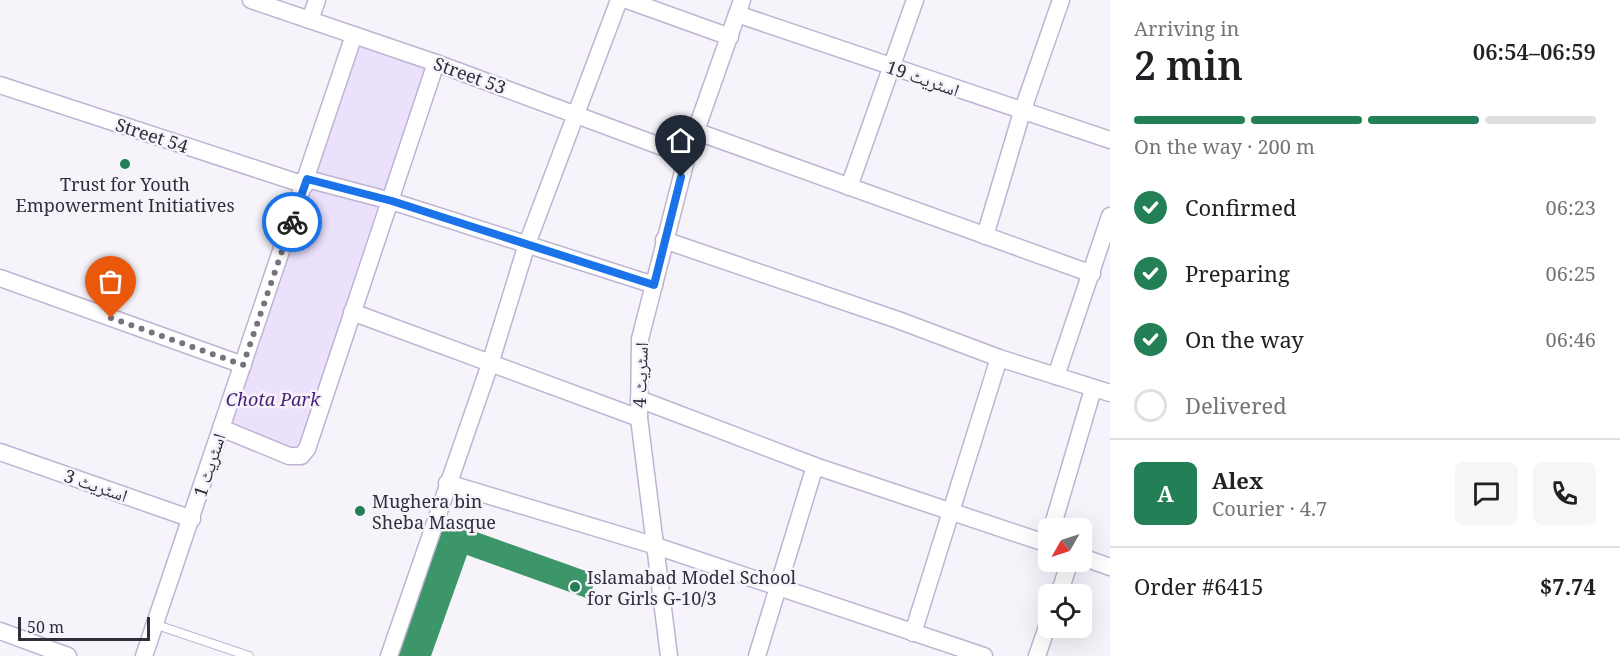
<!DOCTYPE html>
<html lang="en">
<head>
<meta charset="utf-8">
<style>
  :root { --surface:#fff; --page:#f6f6f6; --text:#202124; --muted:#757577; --line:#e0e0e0; --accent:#237f56 }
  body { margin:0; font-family:"Noto Serif","Noto Naskh Arabic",serif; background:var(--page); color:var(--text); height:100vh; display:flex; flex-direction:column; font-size:22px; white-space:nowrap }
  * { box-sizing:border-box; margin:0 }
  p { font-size:20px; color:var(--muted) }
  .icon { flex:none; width:33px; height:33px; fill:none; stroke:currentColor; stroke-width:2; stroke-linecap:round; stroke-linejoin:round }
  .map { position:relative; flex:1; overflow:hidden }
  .side { display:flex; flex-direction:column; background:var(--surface); width:510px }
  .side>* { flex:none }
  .needle { width:39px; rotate:231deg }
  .fabs { position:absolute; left:1038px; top:518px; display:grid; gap:12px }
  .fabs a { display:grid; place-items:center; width:54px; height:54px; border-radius:9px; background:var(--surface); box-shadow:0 6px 24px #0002; font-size:30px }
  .scale { position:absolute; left:18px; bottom:15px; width:132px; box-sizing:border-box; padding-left:6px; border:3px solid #312d39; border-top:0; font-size:16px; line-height:21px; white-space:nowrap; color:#312d39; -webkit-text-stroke:4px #f6f4fa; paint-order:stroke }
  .pin { position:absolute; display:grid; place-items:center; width:51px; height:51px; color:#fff; margin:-62px -26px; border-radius:50% 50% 50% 0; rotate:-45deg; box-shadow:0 0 6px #0007 }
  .pin .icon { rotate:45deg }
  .courier { position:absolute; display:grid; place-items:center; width:60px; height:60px; margin:-30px; border:4px solid #1a73e8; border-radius:50%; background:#fff; color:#222; box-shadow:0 2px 8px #0007 }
  .overview em { font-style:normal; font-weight:600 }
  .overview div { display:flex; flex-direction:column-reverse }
  .overview { display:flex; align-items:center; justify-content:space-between; height:102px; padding:0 24px }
  h1 { font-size:39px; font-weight:600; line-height:45px }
  .bar { display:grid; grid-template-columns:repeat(4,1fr); gap:9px 6px; align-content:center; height:72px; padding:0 24px }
  .bar i { height:8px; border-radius:4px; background:var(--line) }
  .bar .selected { background:var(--accent) }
  .bar p { grid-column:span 4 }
  .line { display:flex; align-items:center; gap:15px; padding:0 24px; border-top:2px solid var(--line) }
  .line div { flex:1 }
  .round { display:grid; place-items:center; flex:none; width:63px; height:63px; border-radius:9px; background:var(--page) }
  ol { padding:0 24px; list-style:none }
  li { display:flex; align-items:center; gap:18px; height:66px }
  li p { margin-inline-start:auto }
  li .icon { padding:6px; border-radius:50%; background:var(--accent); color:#fff; stroke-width:4 }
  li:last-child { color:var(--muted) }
  li i { width:33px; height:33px; border:3px solid var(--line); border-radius:50% }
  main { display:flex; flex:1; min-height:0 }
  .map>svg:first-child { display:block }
</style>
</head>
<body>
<main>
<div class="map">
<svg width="1110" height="656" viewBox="0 0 1110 656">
  <rect width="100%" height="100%" fill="#f6f4fa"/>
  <polygon fill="#ebe1fd" points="357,41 430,66 297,451 222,425"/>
  <polygon fill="#3c966a" points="443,520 597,575 589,599 467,555 431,656 394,656"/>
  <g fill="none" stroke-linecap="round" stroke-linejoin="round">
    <defs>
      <polyline id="service" points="154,624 249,656"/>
      <g id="minor">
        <polyline points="251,0 436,63 687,156"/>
        <polyline points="627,0 730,37"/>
        <polyline points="737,14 1110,140"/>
        <polyline points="310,20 317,0"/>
        <polyline points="0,85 305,185"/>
        <polyline points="695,131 1092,274"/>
        <polyline points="307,179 391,201 654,285"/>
        <polyline points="849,187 915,0"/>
        <polyline points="985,236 1022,112 1061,0"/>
        <polyline points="664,240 898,320 999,358 1110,393"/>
        <polyline points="0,278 243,365"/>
        <polyline points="352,312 639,418"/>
        <polyline points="1056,376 1110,216"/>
        <polyline points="639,399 815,466 1048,544"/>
        <polyline points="221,428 289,456 301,456 307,449 436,63"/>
        <polyline points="0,452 192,519"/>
        <polyline points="447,483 653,545 984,656"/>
        <polyline points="1052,528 1093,389"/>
        <polyline points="1082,557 1110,567"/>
        <polyline points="1059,594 1070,561"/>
        <polyline points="0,631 68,656"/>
        <polyline points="913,633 999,358"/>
        <polyline points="144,656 354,35"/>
        <polyline points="389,656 490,364 527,244 619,0"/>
        <polyline points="669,656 639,418 640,339 687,156 742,0"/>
        <polyline points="757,656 815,466"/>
        <polyline points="1037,656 1048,624"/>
      </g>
    </defs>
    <use href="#service" stroke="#beb4d2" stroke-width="10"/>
    <use href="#minor" stroke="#beb4d2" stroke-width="19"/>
    <use href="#service" stroke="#fff" stroke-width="8"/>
    <use href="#minor" stroke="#fff" stroke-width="16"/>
  </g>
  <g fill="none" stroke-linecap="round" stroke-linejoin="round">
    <polyline stroke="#76737d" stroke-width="6" stroke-dasharray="0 10.8" points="111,318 243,365 292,222"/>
    <polyline stroke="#1a73e8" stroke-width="8" points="292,222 307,179 392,201 654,285 681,177"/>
  </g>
  <g fill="#237f56" stroke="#f6f4fa" stroke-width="2">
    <circle cx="125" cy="164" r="6"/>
    <circle cx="360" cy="511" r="6"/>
    <circle cx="575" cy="587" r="6"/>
  </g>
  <g text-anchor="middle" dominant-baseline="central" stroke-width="5" stroke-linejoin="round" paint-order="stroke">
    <g font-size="18" fill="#312d39" stroke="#f6f4fa">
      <text transform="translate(470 75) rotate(20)">Street 53</text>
      <text transform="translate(923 78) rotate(19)">اسٹریٹ 19</text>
      <text transform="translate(152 135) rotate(18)">Street 54</text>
      <text transform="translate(640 375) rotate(-88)">اسٹریٹ 4</text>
      <text transform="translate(209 465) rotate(-72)">اسٹریٹ 1</text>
      <text transform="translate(96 485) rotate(19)">اسٹریٹ 3</text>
    </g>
    <g font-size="18" fill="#312d39" stroke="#f6f4fa" text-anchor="start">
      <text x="125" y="184" text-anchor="middle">Trust for Youth<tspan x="125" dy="21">Empowerment Initiatives</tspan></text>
      <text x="372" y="501">Mughera bin<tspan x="372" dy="21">Sheba Masque</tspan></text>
      <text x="587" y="577">Islamabad Model School<tspan x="587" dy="21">for Girls G-10/3</tspan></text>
    </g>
    <g font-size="18" font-style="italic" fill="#471f75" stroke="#f6f4fa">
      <text x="273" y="399">Chota Park</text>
    </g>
  </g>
</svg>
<div class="fabs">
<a><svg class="needle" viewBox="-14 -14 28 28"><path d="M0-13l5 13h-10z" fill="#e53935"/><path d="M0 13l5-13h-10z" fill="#757577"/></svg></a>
<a><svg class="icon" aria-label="locate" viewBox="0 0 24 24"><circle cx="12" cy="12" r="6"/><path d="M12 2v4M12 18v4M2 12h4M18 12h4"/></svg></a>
</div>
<div class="scale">50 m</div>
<div class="pin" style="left:111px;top:318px;background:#ea580c"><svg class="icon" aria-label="bag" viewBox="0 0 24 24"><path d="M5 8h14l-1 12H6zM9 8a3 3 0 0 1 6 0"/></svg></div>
<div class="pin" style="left:681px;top:177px;background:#1f2937"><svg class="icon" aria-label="home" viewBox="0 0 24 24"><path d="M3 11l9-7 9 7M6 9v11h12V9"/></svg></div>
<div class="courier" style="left:292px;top:222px"><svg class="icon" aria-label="bike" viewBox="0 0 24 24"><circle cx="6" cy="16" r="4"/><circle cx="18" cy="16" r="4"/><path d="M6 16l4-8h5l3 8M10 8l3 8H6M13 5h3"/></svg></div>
</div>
<section class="side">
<div class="overview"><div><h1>2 min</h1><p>Arriving in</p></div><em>06:54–06:59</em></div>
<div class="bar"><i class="selected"></i><i class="selected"></i><i class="selected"></i><i></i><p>On the way · 200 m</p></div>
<ol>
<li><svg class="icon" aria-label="check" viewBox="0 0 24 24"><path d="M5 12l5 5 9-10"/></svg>Confirmed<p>06:23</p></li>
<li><svg class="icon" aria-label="check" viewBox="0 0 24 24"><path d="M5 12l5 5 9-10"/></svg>Preparing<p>06:25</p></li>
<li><svg class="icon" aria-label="check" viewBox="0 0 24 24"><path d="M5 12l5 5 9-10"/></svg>On the way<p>06:46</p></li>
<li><i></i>Delivered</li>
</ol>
<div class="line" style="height:108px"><b class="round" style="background:var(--accent);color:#fff">A</b><div><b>Alex</b><p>Courier · 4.7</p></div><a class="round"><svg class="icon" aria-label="chat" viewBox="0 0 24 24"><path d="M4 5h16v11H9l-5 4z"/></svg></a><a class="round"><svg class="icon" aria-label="phone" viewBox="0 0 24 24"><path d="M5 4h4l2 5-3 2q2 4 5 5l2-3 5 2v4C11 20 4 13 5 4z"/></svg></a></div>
<div class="line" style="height:78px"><div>Order #6415</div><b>$7.74</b></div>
</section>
</main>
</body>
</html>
